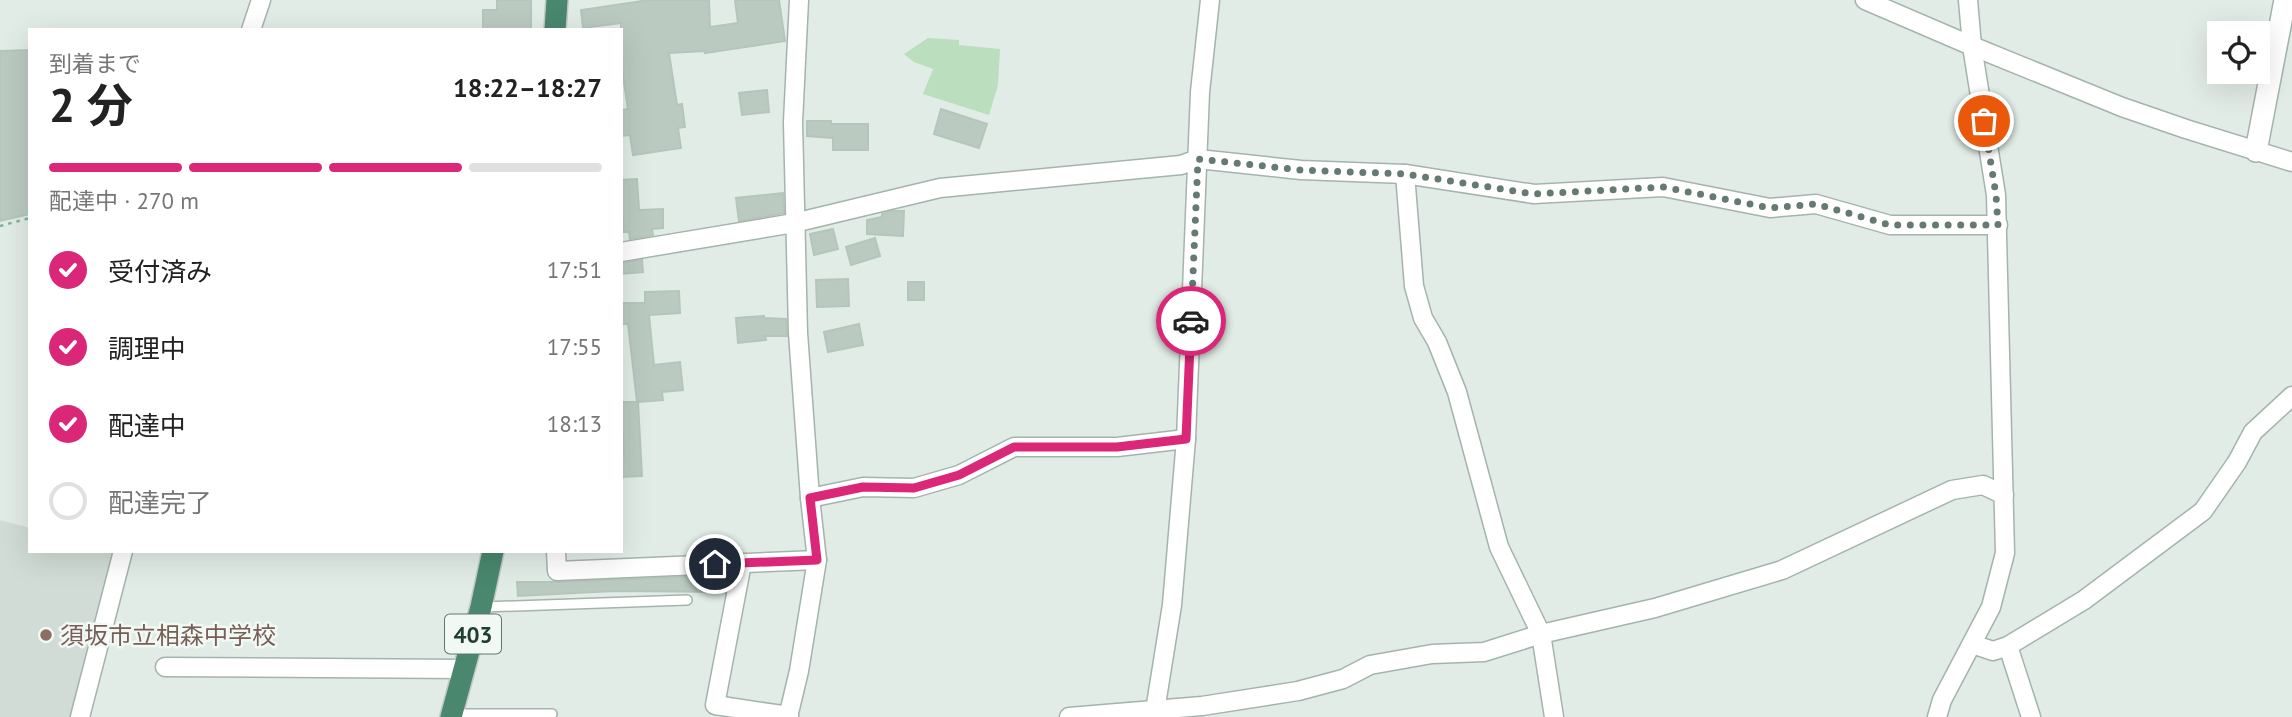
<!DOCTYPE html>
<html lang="ja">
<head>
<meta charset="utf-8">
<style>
  :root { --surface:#fff; --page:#f6f6f6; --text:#222; --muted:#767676; --line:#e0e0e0; --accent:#db2777 }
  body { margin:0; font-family:"PT Sans","Noto Sans JP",sans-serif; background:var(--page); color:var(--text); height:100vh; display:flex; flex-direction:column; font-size:26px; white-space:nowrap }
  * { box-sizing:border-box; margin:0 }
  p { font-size:23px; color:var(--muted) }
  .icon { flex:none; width:38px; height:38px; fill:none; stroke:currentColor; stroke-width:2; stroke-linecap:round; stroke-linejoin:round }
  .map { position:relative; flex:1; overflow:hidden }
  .side { position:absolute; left:28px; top:28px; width:595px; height:525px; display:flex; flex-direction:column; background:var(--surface); border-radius:0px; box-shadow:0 7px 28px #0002 }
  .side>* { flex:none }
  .fabs { position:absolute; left:2207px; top:21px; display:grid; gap:14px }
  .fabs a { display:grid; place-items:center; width:63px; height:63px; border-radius:0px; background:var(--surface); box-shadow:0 7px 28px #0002; font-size:35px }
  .pin { position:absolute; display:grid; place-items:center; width:60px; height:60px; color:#fff; margin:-30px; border:4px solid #fff; border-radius:50%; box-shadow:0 2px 7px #0007 }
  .courier { position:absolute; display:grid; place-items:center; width:70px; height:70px; margin:-35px; border:5px solid #db2777; border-radius:50%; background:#fff; color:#222; box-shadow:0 2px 9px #0007 }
  .summary em { font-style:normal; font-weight:700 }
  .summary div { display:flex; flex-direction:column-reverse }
  .summary { display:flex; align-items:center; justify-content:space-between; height:119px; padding:0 21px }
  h1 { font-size:46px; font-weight:700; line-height:52px }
  .bar { display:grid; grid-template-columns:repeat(4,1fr); gap:10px 7px; align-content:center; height:84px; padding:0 21px }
  .bar i { height:9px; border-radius:5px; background:var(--line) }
  .bar .active { background:var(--accent) }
  .bar p { grid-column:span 4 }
  ol { padding:0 21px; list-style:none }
  li { display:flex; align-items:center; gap:21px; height:77px }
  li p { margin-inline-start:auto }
  li .icon { padding:7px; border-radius:50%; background:var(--accent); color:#fff; stroke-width:4 }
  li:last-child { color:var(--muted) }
  li i { width:38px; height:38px; border:4px solid var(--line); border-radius:50% }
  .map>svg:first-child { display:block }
</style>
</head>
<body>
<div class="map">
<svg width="2292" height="717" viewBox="0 0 2292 717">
  <rect width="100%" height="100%" fill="#e2ece6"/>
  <polygon fill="#d0dcd5" points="0,520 30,528 30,551 113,552 72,717 0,717"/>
  <polygon fill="#badebe" points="928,38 959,40 959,45 1000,49 998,85 989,115 923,94 933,69 914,62 904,54"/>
  <g fill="#bacac1" stroke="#b4c6bc" stroke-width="2">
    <polygon points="497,0 531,0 531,30 483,30 483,10 497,10"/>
    <polygon points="649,0 709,0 710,27 738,23 735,0 779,0 785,41 705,53 705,51 669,53 677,105 682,104 685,127 678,128 681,148 633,155 630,135 621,136 621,110 628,109 621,63 621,23 583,28 581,10"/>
    <polygon points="30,50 30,214 0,221 0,51"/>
    <polygon points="767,90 769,112 742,115 739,93"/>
    <polygon points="941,109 987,124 979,148 934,134"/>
    <polygon points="807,121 831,121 831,124 868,124 868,150 833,150 833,138 807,136"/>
    <polygon points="637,179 639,210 663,209 663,228 652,229 653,235 630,239 629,232 623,232 621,180"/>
    <polygon points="783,193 784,213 739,221 736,198"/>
    <polygon points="893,211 904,211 903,236 867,234 867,220 882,217 882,214"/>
    <polygon points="833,229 838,249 814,255 810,234"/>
    <polygon points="875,238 880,256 851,265 846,247"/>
    <polygon points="642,260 643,272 621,274 621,263"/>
    <polygon points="848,279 849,306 817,307 816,280"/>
    <rect x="908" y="282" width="16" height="18"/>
    <polygon points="679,291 680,313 649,315 654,365 680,362 683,390 662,392 663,400 638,402 642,476 621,477 621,458 624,458 621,402 637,402 628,324 621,324 621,303 645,303 645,292"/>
    <polygon points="764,316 764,318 786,319 787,336 765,336 766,340 738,343 736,318"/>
    <polygon points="859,324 863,345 828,352 824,332"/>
    <polygon points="728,575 725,592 615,591 518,596 517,582 557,582"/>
  </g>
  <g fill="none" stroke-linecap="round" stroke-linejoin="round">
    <defs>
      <g id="service">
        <polyline points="483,607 687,600"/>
        <polyline points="453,714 552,714"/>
      </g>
      <g id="minor">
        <polyline points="1865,0 1972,46 2122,107 2186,129 2292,162"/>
        <polyline points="251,30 261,0"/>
        <polyline points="1405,174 1414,286 1423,318 1437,342 1457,392 1499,547 1541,634 1554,717"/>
        <polyline points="621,252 794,223 940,188 1181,165 1198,159 1301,170 1405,174 1534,194 1663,187 1770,208 1816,204 1890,225 1998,225"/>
        <polyline points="810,498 863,487 914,488 959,475 1014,447 1117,447 1186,439"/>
        <polyline points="556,551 557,571 817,560"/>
        <polyline points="742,563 715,705 789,716"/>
        <polyline points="1972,644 1993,651 2008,646 2084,600 2203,511 2237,462 2253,432 2292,396"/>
        <polyline points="2008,646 2031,717"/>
        <polyline points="165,667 464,669"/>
        <polyline points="80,717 123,551"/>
        <polyline points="788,717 799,671 817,560 810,498 798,333 793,122 799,0"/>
        <polyline points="1069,717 1202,706 1298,691 1343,679 1370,665 1432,654 1484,652 1541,634 1655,608 1782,570 1952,490 1983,485 2004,495"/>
        <polyline points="1154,717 1172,605 1186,439 1200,92 1210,0"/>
        <polyline points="1937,717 1942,700 1991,607 2005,553 1996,195 1972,46 1968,0"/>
      </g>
      <polyline id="tertiary" points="2256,151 2285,0"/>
      <g id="trunk">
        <polyline points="555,30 557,0"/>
        <polyline points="451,717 481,607 493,551"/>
      </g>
    </defs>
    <use href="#service" stroke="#a4b4ac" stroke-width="12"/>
    <use href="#minor" stroke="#a4b4ac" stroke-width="21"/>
    <use href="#tertiary" stroke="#a4b4ac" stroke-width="24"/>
    <use href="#trunk" stroke="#c1c9c6" stroke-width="24"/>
    <polyline stroke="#81b19b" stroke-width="2.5" stroke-dasharray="3.5 5" stroke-linecap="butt" points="0,226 30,218"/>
    <use href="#service" stroke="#fff" stroke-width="9"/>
    <use href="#minor" stroke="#fff" stroke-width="18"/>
    <use href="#tertiary" stroke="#fff" stroke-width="21"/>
    <use href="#trunk" stroke="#49876f" stroke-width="21"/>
  </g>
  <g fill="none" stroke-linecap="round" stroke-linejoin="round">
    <polyline stroke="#657b71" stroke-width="7" stroke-dasharray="0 12.6" points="1191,321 1198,159 1301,170 1405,174 1534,194 1663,187 1770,208 1816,204 1890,225 1998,225 1996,195 1984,121"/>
    <polyline stroke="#db2777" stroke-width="9" points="715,564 817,560 810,498 863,487 914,488 959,475 1014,447 1117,447 1186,439 1191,321"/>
  </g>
  <circle fill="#8d6e63" stroke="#f2f9f5" stroke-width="2.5" cx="46" cy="635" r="7"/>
  <g text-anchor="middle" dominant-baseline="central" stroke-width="5" stroke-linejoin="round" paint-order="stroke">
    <rect fill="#f2f9f5" stroke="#60766c" stroke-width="2" x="445" y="614.5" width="56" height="39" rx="5"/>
    <g font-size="23" font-weight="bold" fill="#213e32">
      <text x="473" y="634">403</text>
    </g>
    <g font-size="24" fill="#785e54" stroke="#f2f9f5" text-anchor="start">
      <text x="60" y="635">須坂市立相森中学校</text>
    </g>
  </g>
</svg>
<div class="fabs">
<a><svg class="icon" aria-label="locate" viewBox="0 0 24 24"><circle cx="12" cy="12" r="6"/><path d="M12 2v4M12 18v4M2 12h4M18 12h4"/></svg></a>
</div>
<div class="pin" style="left:1984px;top:121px;background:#ea580c"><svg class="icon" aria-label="bag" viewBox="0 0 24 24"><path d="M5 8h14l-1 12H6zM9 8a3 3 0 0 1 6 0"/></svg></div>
<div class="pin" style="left:715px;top:564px;background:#1f2937"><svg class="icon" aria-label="home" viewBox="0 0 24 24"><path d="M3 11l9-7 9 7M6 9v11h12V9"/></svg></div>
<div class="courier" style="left:1191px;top:321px"><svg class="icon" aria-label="car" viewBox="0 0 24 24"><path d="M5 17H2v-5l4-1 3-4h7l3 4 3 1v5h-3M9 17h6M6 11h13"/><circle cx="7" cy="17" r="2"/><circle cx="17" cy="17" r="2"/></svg></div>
<section class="side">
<div class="summary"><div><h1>2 分</h1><p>到着まで</p></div><em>18:22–18:27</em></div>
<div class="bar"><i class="active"></i><i class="active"></i><i class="active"></i><i></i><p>配達中 · 270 m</p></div>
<ol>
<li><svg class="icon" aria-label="check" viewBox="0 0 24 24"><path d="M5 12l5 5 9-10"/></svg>受付済み<p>17:51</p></li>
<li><svg class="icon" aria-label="check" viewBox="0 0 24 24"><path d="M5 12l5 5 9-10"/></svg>調理中<p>17:55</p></li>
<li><svg class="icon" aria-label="check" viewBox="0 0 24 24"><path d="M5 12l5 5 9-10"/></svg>配達中<p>18:13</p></li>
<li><i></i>配達完了</li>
</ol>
</section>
</div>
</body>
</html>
